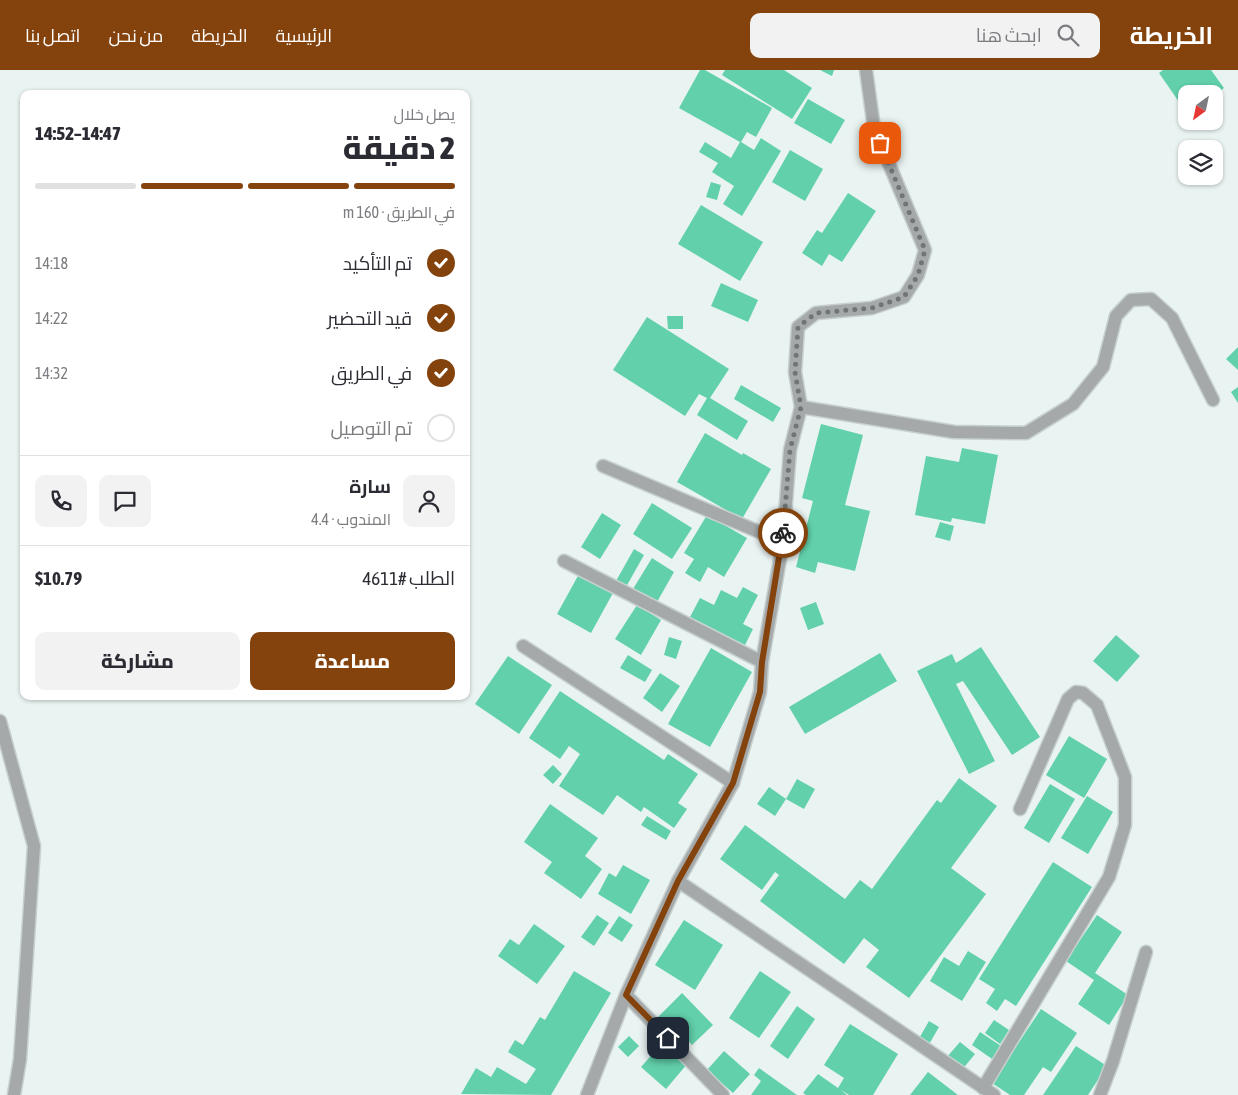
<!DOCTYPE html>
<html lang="ar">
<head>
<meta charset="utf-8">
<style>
  :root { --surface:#fff; --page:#f2f2f3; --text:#2b2b33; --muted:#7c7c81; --line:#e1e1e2; --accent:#84430c }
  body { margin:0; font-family:"Asap Condensed",Cairo,sans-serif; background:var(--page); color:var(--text); direction:rtl; height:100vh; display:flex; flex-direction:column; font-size:19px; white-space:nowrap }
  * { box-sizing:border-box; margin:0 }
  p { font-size:16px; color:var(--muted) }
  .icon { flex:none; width:28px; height:28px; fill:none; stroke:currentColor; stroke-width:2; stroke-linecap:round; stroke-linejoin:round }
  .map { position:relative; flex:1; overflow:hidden; direction:ltr }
  .sheet { position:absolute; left:20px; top:20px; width:450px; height:610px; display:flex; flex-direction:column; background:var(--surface); border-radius:10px; box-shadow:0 1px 4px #0004; direction:rtl }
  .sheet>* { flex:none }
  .needle { width:32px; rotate:213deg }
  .buttons { position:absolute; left:1178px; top:15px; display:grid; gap:10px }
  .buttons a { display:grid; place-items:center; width:45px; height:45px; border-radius:10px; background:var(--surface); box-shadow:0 1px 4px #0004; font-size:25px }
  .pin { position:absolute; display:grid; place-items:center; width:42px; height:42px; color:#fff; margin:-21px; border-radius:10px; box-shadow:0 2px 8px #0006 }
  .courier { position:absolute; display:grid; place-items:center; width:50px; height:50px; margin:-25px; border:4px solid #84430c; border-radius:50%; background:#fff; color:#222; box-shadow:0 1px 6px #0007 }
  .head em { font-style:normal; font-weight:800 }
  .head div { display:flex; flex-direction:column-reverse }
  .head { display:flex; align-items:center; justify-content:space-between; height:85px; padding:0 15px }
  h1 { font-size:32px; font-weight:800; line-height:38px }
  .bar { display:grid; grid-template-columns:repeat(4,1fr); gap:8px 5px; align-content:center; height:60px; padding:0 15px }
  .bar i { height:6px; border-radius:4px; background:var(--line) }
  .bar .selected { background:var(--accent) }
  .bar p { grid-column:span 4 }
  .line { display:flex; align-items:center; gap:12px; padding:0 15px; border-top:1px solid var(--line) }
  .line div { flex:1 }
  .round { display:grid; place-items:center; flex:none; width:52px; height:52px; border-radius:10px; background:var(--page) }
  ol { padding:0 15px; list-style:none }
  li { display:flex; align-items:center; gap:15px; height:55px }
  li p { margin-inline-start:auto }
  li .icon { padding:5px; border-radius:50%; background:var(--accent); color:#fff; stroke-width:4 }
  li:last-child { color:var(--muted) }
  li i { width:28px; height:28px; border:2px solid var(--line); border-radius:50% }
  .cta { display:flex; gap:10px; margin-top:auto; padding:10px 15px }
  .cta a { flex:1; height:58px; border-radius:10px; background:var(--accent); color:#fff; font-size:20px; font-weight:800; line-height:58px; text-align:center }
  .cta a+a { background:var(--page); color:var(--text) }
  header { display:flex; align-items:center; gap:30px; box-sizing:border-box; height:70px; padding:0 25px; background:var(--accent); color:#fff }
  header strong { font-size:24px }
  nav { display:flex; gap:28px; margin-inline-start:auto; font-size:18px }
  .search { width:350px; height:45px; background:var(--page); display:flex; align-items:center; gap:12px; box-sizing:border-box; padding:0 18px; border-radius:10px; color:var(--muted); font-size:19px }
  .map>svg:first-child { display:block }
</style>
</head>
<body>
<header>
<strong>الخريطة</strong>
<div class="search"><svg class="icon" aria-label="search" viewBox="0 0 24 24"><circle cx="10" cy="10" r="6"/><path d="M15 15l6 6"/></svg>ابحث هنا</div>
<nav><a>الرئيسية</a><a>الخريطة</a><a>من نحن</a><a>اتصل بنا</a></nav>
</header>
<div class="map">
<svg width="1238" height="1025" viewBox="0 0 1238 1025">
  <rect width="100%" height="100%" fill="#e9f3f2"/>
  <g fill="#62d1ab">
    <polygon points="700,0 705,0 772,38 756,67 747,62 741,72 754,80 761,68 781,81 742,146 723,134 734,116 712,102 718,93 699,82 705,72 731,88 740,72 679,38"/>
    <polygon points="725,0 784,0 812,18 792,49 722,5"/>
    <polygon points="820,0 834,0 832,6"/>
    <polygon points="1163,0 1211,0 1224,18 1214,25 1214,24 1186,24 1186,42 1159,3"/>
    <polygon points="808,29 845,50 831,74 794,53"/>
    <polygon points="790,80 823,99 805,131 772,112"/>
    <polygon points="711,112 721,115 717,130 706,127"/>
    <polygon points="848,123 876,141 842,192 829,184 822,196 802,183 817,160 822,163"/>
    <polygon points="701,135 763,172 740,211 678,174"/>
    <polygon points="721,213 758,230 748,252 711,236"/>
    <polygon points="667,246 683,246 683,259 668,259"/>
    <polygon points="647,247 729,299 710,328 748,351 737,370 697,345 707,328 699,324 685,346 613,300"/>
    <polygon points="1238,277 1238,300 1226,289"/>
    <polygon points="741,315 781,338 773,352 734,329"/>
    <polygon points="1238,317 1238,333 1231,322"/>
    <polygon points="821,354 863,365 845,435 870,441 855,501 818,492 815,503 796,497 813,431 802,428"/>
    <polygon points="705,363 742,385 743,383 771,399 742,449 677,412"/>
    <polygon points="962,378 998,385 985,454 952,448 951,452 915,445 926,386 959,392"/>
    <polygon points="652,433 692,458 672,489 633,464"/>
    <polygon points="602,443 621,455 600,489 581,477"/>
    <polygon points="707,445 747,468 724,507 708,497 700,512 685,503 694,489 684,483"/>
    <polygon points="940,452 954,456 950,471 935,467"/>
    <polygon points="634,479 644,485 626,517 616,511"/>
    <polygon points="652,488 674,502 657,532 633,519"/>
    <polygon points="579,504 613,523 591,563 557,544"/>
    <polygon points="743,517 758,525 743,554 753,559 745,575 690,547 700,528 714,535 721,520 737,528"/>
    <polygon points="816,532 824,554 808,560 800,538"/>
    <polygon points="637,535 661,550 641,585 615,569"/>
    <polygon points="1116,565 1140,586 1117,612 1093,591"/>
    <polygon points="669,567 682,571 676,589 664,585"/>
    <polygon points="981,577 1040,667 1012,685 963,611 956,614 995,691 969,704 917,601 952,584 956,593"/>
    <polygon points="711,578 752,602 710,677 668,654"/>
    <polygon points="880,583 897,611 805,664 789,637"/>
    <polygon points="628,585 652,600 645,612 620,598"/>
    <polygon points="508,586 552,615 519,664 475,634"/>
    <polygon points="660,603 680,616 662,642 643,628"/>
    <polygon points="560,621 664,690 668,684 698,704 678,733 687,739 674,758 644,737 641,742 617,725 603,745 559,716 580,684 569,676 560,689 529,668"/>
    <polygon points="1069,666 1107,689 1084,728 1046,705"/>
    <polygon points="553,695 562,704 553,714 543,705"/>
    <polygon points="959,708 997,736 951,798 986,824 909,928 866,897 879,880 864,868 844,894 760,831 779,805 775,802 762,820 720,789 745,755 845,829 860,810 872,819 937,730 941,733"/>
    <polygon points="797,709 815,719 804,739 786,729 775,746 757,734 769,717 786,729"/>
    <polygon points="1050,714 1075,729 1049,773 1024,758"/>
    <polygon points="1087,726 1113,742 1088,784 1061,768"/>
    <polygon points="550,734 598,768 585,786 602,799 581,829 544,803 552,792 524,772"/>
    <polygon points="647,746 671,761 666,770 641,755"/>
    <polygon points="1053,792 1092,817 1016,936 1005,929 997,941 986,933 995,919 979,909"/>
    <polygon points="623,795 650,810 631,844 598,824 609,803 616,807"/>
    <polygon points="597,845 609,853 594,876 581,867"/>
    <polygon points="1097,845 1122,862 1095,903 1128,925 1109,955 1078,934 1094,910 1066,891"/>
    <polygon points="619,846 633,855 622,872 608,863"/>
    <polygon points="684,850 723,875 695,920 655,895"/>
    <polygon points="534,854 565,876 537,914 498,886 510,869 519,875"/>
    <polygon points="968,881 986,892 962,931 930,911 944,887 959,896"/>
    <polygon points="574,901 611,923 551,1025 461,1024 476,998 491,1007 497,997 526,1014 536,999 508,982 515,970 523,975 540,947 545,950"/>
    <polygon points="760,901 791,922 759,968 729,948"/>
    <polygon points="682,923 713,955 692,975 678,959 669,967 654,951"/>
    <polygon points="797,936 815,949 788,989 770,976"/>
    <polygon points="1041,939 1077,963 1051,1002 1043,997 1024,1025 1010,1025 992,1013"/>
    <polygon points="994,950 1009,960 1000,974 985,963"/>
    <polygon points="929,951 939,957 927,978 917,972"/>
    <polygon points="850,954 898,984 873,1025 849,1025 841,1020 847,1025 806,1025 803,1023 818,1004 838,1018 844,1008 824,995"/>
    <polygon points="980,962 1004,978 995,991 972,975"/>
    <polygon points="629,966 639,976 628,987 618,977"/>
    <polygon points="664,971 688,993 666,1019 641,997"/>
    <polygon points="960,972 975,984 961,1001 946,988"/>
    <polygon points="1076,976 1107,996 1088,1025 1043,1025"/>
    <polygon points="724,981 750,1004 733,1023 707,1000"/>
    <polygon points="759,998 797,1025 751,1025 761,1011 754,1005"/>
    <polygon points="928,1002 958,1025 910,1025"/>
  </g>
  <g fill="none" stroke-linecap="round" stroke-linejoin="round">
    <defs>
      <g id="street">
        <polyline points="801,337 954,362 1026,363 1073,334 1103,297 1116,246 1131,230 1151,229 1172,248 1213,330"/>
        <polyline points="603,396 783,472"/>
        <polyline points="564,491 762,592"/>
        <polyline points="523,576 733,713"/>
        <polyline points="0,651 34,776 20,989 14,1025"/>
        <polyline points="678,811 994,1025"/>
        <polyline points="626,925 723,1025"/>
        <polyline points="983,1018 1109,807 1125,755 1125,707 1097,635 1083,623 1076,622 1068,629 1020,739"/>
        <polyline points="587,1025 626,925 678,811 733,713 760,622 762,592 783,472 790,380 801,337 795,302 798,257 816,243 872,238 904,227 918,205 925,180 874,58 866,0"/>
        <polyline points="1100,1025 1113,991 1146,882"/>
      </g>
    </defs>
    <use href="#street" stroke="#c7d0cf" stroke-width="15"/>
    <use href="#street" stroke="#a5a9aa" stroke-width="12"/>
  </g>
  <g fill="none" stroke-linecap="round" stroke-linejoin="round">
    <polyline stroke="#6f7675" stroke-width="5" stroke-dasharray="0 9" points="783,463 790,380 801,337 795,302 798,257 816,243 872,238 904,227 918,205 925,180 880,73"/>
    <polyline stroke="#84430c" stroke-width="6" points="668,968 626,925 678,811 733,713 760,622 762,592 783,463"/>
  </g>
</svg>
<div class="buttons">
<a><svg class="needle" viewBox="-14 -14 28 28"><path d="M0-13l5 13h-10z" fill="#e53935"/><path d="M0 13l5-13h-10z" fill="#7c7c81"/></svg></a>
<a><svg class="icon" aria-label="layers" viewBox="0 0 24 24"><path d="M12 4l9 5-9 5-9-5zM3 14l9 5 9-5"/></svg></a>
</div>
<div class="pin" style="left:880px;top:73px;background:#ea580c"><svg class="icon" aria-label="bag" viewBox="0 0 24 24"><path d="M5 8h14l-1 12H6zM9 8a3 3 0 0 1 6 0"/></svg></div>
<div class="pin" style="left:668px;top:968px;background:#1f2937"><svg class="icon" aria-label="home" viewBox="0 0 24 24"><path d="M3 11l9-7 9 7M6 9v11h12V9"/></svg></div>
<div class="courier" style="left:783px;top:463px"><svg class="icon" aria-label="bike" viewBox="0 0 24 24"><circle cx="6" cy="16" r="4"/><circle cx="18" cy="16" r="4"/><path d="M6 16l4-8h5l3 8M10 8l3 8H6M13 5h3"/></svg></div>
<section class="sheet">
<div class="head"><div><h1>2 دقيقة</h1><p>يصل خلال</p></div><em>14:47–14:52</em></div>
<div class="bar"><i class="selected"></i><i class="selected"></i><i class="selected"></i><i></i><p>في الطريق · 160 m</p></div>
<ol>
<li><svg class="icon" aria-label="check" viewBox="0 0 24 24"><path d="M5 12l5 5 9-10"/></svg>تم التأكيد<p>14:18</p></li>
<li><svg class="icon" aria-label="check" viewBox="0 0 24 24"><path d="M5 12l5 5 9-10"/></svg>قيد التحضير<p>14:22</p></li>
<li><svg class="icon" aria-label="check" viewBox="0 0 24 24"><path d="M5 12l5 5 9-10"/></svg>في الطريق<p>14:32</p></li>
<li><i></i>تم التوصيل</li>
</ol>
<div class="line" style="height:90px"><a class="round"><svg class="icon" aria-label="person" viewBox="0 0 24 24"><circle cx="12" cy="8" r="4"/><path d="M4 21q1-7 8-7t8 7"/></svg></a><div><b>سارة</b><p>المندوب · 4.4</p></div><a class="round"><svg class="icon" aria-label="chat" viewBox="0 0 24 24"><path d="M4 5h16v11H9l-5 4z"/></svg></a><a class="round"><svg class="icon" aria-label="phone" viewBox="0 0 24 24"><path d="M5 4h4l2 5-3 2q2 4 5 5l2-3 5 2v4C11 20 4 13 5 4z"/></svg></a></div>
<div class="line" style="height:65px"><div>الطلب #4611</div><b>$10.79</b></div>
<div class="cta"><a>مساعدة</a><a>مشاركة</a></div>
</section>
</div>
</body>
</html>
